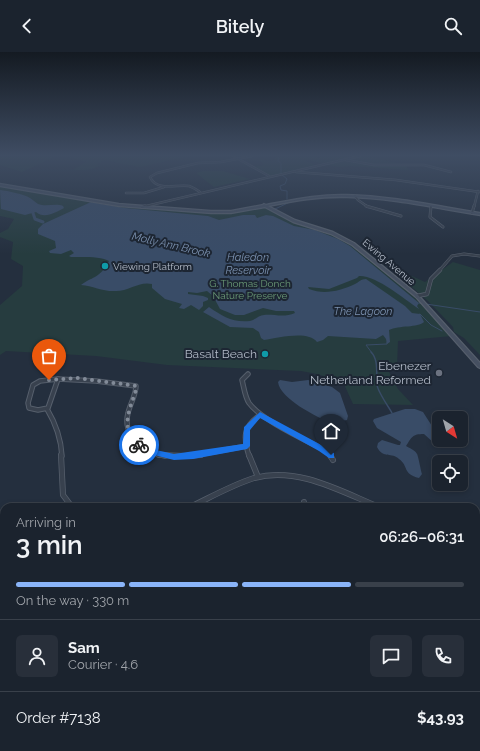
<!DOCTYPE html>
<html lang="en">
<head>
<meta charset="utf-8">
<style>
  :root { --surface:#1b232e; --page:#282f3a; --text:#f1f3f6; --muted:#a0a4aa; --line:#39404a; --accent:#8ab4f8 }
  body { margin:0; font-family:Raleway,sans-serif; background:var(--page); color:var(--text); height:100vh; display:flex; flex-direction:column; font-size:15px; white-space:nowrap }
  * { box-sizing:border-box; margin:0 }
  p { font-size:13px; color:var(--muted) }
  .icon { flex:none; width:22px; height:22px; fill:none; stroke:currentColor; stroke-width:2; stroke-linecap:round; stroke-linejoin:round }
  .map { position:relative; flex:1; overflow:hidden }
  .details { position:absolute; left:0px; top:451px; width:480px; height:248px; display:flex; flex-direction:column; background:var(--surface); border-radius:12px 12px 0 0; box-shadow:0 2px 6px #0003,0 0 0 1px var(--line) }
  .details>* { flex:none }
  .needle { width:26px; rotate:143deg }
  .tools { position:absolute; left:432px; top:359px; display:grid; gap:8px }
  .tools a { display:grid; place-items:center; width:36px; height:36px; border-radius:6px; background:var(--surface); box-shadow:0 2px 6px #0003,0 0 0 1px var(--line); font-size:20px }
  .pin { position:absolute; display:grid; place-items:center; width:34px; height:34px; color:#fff; margin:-41px -17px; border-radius:50% 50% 50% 0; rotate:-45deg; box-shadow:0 0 4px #0007 }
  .pin .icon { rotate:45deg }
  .courier { position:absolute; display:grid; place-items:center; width:40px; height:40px; margin:-20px; border:3px solid #1a73e8; border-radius:50%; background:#fff; color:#222; box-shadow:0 1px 5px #0007 }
  .overview em { font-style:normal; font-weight:600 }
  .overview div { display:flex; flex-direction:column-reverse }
  .overview { display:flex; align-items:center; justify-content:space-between; height:68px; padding:0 16px }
  h1 { font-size:26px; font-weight:600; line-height:30px }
  .bar { display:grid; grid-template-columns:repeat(4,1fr); gap:6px 4px; align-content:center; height:48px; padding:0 16px }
  .bar i { height:5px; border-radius:3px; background:var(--line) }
  .bar .active { background:var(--accent) }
  .bar p { grid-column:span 4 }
  .line { display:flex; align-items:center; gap:10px; padding:0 16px; border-top:1px solid var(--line) }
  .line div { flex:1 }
  .round { display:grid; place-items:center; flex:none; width:42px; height:42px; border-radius:6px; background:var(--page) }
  header { display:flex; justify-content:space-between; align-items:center; height:52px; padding:0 16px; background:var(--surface); font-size:18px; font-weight:600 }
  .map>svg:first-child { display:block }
</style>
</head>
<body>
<header><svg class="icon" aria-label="back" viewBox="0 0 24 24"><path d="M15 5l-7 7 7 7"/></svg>Bitely<svg class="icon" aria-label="search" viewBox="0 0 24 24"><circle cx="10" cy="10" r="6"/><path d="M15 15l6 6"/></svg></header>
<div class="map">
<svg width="480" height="699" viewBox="0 0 480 699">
  <rect width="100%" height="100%" fill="#242f3e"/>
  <g fill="#263c3f">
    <polygon points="0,104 56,104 22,120 0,113"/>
    <path d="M65,104H189L140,115L104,108L97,113H101C91,118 84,119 73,118L86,110Z"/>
    <polygon points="274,104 320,104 315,106 329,104 365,104 406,113 408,118 351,114 339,115 307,108 309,106 304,108 315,113 270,124 253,115 264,113 259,107 271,109 275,108"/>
    <polygon points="203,119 223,119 250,127 214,135 196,121"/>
    <polygon points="0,133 108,151 211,160 231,160 264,153 290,168 345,187 417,244 452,284 398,289 397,315 388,318 398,337 413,353 353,352 343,330 317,322 301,319 167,313 96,304 6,299 0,303 0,253 22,234 23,214 11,207 13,190 0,185 0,181 8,177 14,167 0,164"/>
    <polygon points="453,210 480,218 480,303 464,286 454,280 453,275 428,249 398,223 401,219 425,230"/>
    <polygon points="476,518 480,519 480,699 458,699 455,695 476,695"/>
  </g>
  <g fill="#394c67">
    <path d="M0,138C8,139 24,142 30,146C33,148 35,150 38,152C46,155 56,151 63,154L64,156C55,161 44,167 36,160L25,163L1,157Z"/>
    <path d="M91,150L125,156L208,164L219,168L243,163H255L257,166L266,163L273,164L294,174L315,178L338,187L350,194L419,251L417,254L419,257C404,247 376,223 359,224L357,226L329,237L308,235L309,237C324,243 340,239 355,232C359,230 361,227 366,227L405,254L412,261L420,262L424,270C418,276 399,273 389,278L390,290L387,292L386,287L383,283L376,287L328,284L323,288L317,290C308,278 278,286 264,288L261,286L259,280L253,276L230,275L203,260L209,255C222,264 233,271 250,269C255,268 259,263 264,263C274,262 284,266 295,261L294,259H276L263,256L244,263H235L220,257L213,244L207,239L197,241L188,240V242L203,244L208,246V248L203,250V254L199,258L191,253L184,257L179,256L182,252L165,247L152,236V232C139,229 129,239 116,239C104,240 93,234 81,233C95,223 99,227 109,209C102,204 80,205 71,205L69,204L74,201L71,198L61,202L50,201L49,199L56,196L55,189L38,182V177L43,172Z"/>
    <path d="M280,328L292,330L308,328L332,335L340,341L348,364L347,368L331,371C317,365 280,347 278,330Z"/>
    <path d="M405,357H415L423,360L439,385L441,392H435L424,382C412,382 412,385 406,394C409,396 415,398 417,402C418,403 421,419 422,422L419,426C402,422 409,414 399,407C392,400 383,407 377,395L378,391L382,388L398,393H400L401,390L377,376L373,369L374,367Z"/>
  </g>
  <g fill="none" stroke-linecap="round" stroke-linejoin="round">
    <g stroke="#394c67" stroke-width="1">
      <polyline points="279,104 278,109 281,111 281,122 287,127 285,132 280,134 281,138 287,139 287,147"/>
      <polyline points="275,157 290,150"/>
      <polyline points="419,251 480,260"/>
      <polyline points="420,262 431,273 442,279"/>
      <polyline points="372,301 366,293 387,292 387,290"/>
    </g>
    <path stroke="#394c67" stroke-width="1.5" d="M371,300C379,308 376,322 377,333C378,340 388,354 392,361"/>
    <polyline stroke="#394c67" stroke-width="3" points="33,161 35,167 43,170"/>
    <defs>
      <g id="street-far5">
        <polyline points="233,104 269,124"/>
        <polyline points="346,108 374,113 424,113 451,120"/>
        <polyline points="296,120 396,128 480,140"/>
        <path d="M200,140C197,138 192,135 189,134C176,132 157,140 150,125L157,121L198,111L221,110L252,104"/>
        <polyline points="126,141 144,141 164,135"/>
        <polyline points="355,144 358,148 368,155"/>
        <polyline points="142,155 360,104"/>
        <polyline points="474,155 478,139"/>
      </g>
      <g id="street-far4">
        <polyline points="366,154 401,164"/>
        <polyline points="431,154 430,165 443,175"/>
        <polyline points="142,155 145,154"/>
        <polyline points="472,161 474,154"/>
        <polyline points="439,219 452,204 464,202 480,204"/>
      </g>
      <polyline id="street-far3" points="417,244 427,242 431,227 440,218"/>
      <g id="street-far2">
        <path d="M248,322L242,328C244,336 245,345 249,351C262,369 308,389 328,400L330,404"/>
        <polygon points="58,327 48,356 38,358 29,356 28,351 33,333 40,329"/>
        <path d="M58,327L96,329L136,334C136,343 130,352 128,361C122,385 144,400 165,404"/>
        <path d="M47,357C56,372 61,386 62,404"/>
        <polyline points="191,404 247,394"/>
        <path d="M249,404C243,385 243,375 260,363"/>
      </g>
      <g id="street-far1">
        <polyline points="61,403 63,443 72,455"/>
        <polyline points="159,403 185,404 201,403"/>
        <polyline points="249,403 258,425"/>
        <polyline points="330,403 333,408"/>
        <polyline points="304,450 305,455"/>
        <path d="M190,455C211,445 232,433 254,426C297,414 340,439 379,455"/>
        <polyline points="476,485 480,483"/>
      </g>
      <g id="street">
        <polyline points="0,571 4,572"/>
        <polyline points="30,695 30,699"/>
      </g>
      <path id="secondary" d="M0,132L119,152L211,159H231L263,153L264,152L266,153C293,148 320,142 347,143C392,144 436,154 480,161V163C436,156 392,146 347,145C320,144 294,149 268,154L295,168L333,180L354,191L418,243L480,311V316L478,315L416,245L352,193L331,182L293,170L265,155L231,161H211L119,154L0,134Z"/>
    </defs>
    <use href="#street-far5" stroke="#565f6c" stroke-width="2.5"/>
    <use href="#street-far4" stroke="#565f6c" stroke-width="3"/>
    <use href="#street-far3" stroke="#565f6c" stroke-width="4.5"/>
    <use href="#street-far2" stroke="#565f6c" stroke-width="5.5"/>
    <use href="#street-far1" stroke="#565f6c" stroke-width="6"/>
    <use href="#street" stroke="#565f6c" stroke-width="8"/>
    <use href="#secondary" stroke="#565f6c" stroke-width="2.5"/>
    <use href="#street-far5" stroke="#38414e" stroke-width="1.5"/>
    <use href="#street-far4" stroke="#38414e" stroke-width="2"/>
    <use href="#street-far3" stroke="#38414e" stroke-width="3"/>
    <use href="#street-far2" stroke="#38414e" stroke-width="3.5"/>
    <use href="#street-far1" stroke="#38414e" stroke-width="4.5"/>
    <use href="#street" stroke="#38414e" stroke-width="5.5"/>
    <use href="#secondary" fill="#465061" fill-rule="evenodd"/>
  </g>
  <linearGradient id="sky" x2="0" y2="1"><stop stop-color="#141a22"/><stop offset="0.51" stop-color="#3f4d63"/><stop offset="1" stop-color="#3f4d63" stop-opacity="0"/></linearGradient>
  <rect width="480" height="202" fill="url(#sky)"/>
  <polygon fill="#1a73e8" points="260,360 325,395 334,401 334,406 329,406 319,399 260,366 250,378 250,394 247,397 193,407 174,408 142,400 135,393 139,390 147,396 174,402 243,392 244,375"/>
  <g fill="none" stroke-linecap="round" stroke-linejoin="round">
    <path stroke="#828b98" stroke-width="4" stroke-dasharray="0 7.2" d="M49,328L78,326L136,334V338C130,357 119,377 139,393"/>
  </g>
  <g fill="#0f9aa8" stroke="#1d2633" stroke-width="1.5">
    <circle cx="105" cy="214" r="4"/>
    <circle cx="265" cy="302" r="4"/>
  </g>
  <circle fill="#6b7280" stroke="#1d2633" stroke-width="1.5" cx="439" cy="321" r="4"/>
  <g text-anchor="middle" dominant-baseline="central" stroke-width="4" stroke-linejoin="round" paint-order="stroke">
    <g font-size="10" fill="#b4bcc9" stroke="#1d2633">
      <text transform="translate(389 210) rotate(40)">Ewing Avenue</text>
    </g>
    <g font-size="10" fill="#b4bcc9" stroke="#1d2633" text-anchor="start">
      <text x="113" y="214">Viewing Platform</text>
    </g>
    <g font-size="10" fill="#6b9a76" stroke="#1d2633">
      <text x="250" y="231">G. Thomas Donch<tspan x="250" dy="12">Nature Preserve</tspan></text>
    </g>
    <g font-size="11" font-style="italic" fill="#7c92b1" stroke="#1d2633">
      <text transform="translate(171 193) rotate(13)">Molly Ann Brook</text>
      <text x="248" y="205">Haledon<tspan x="248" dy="13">Reservoir</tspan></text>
      <text x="363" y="259">The Lagoon</text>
    </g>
    <g font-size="12" fill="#b4bcc9" stroke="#1d2633" text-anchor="end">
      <text x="257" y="302">Basalt Beach</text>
      <text x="431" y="314">Ebenezer<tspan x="431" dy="14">Netherland Reformed</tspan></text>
    </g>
  </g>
</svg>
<div class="tools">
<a><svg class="needle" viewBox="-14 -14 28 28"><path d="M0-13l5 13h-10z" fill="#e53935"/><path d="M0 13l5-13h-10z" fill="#a0a4aa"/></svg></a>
<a><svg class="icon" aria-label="locate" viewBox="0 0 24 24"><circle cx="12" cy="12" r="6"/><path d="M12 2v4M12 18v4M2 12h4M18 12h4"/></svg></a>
</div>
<div class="pin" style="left:49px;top:328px;background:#ea580c"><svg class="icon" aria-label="bag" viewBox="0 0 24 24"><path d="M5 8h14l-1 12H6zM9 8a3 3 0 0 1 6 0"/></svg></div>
<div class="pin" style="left:331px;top:403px;background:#1f2937"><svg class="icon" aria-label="home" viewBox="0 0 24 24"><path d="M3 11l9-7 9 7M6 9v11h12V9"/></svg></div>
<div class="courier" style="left:139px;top:393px"><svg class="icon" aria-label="bike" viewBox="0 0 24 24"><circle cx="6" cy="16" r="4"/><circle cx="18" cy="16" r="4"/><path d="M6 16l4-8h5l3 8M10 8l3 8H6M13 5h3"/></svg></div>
<section class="details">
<div class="overview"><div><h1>3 min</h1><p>Arriving in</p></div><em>06:26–06:31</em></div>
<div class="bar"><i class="active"></i><i class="active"></i><i class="active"></i><i></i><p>On the way · 330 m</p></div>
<div class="line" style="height:72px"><a class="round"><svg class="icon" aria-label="person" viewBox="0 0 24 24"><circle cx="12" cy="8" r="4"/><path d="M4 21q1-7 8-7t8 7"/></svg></a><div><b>Sam</b><p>Courier · 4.6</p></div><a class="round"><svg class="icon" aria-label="chat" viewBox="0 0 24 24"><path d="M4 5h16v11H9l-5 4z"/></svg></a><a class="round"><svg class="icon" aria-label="phone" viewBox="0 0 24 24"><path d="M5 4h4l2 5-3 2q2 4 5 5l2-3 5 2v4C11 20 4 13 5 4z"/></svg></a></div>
<div class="line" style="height:52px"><div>Order #7138</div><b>$43.93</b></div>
</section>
</div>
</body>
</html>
